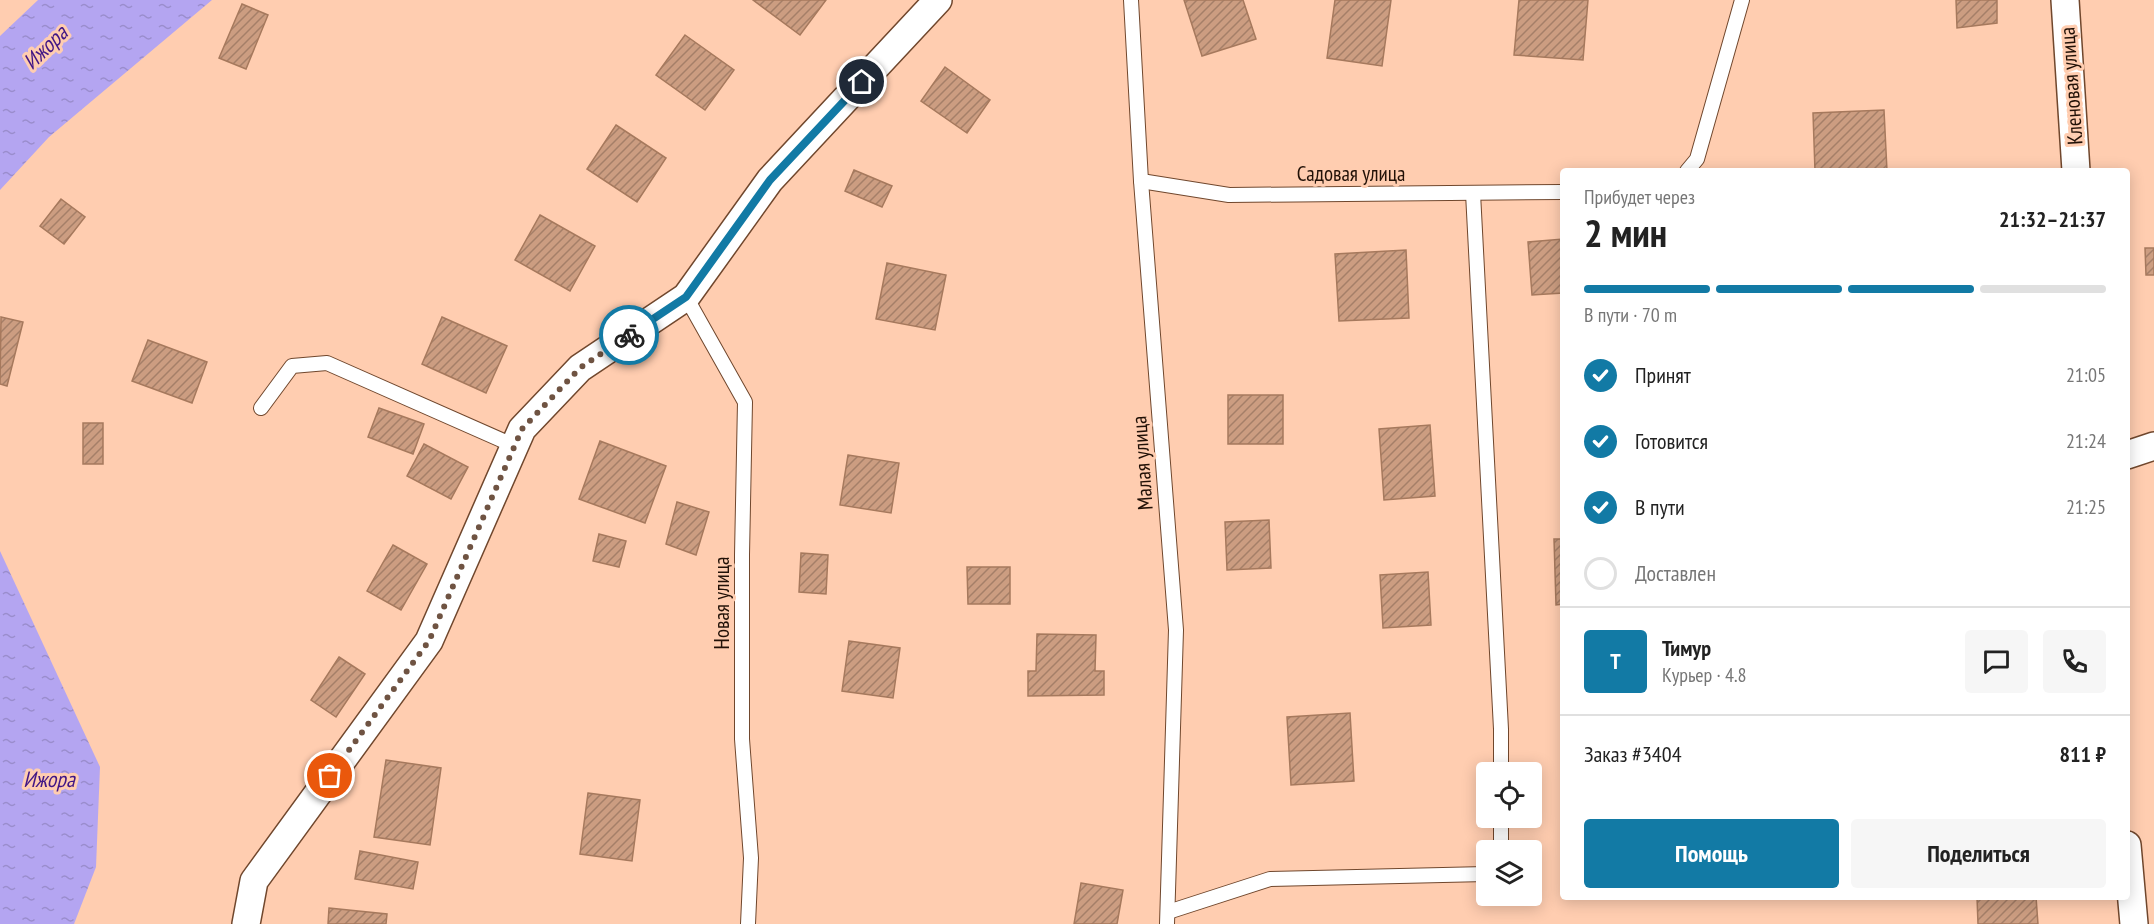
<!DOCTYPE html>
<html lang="ru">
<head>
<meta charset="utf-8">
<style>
  :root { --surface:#fff; --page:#f6f6f6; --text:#222; --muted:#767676; --line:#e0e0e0; --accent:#127aa5 }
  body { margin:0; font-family:"PT Sans Narrow",sans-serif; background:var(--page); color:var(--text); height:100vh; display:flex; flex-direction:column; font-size:22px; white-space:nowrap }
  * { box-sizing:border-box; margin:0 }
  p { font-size:20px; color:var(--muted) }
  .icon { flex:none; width:33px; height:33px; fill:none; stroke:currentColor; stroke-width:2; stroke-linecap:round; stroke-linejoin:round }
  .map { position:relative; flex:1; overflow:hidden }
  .details { position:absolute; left:1560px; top:168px; width:570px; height:732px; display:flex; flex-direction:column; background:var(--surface); border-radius:6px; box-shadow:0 3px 15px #0003 }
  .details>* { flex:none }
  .buttons { position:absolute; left:1476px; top:762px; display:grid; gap:12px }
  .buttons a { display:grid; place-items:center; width:66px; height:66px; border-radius:6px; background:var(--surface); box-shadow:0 3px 15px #0003; font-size:30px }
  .pin { position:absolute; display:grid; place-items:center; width:51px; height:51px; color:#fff; margin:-26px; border:3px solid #fff; border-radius:50%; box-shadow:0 2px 6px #0007 }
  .courier { position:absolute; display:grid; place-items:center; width:60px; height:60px; margin:-30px; border:4px solid #127aa5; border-radius:50%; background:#fff; color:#222; box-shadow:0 2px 8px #0007 }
  .headline em { font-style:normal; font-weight:800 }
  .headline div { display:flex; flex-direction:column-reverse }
  .headline { display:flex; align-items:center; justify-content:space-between; height:102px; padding:0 24px }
  h1 { font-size:39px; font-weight:800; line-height:45px }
  .bar { display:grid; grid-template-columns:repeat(4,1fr); gap:9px 6px; align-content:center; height:72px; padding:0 24px }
  .bar i { height:8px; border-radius:4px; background:var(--line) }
  .bar .current { background:var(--accent) }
  .bar p { grid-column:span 4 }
  .line { display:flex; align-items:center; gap:15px; padding:0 24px; border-top:2px solid var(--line) }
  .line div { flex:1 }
  .round { display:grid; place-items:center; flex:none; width:63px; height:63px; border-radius:6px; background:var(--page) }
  ol { padding:0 24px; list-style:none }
  li { display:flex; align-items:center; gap:18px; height:66px }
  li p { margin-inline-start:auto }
  li .icon { padding:6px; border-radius:50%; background:var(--accent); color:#fff; stroke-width:4 }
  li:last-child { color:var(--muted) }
  li i { width:33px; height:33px; border:3px solid var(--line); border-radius:50% }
  .action { display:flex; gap:12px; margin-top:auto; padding:12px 24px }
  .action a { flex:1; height:69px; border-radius:6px; background:var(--accent); color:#fff; font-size:24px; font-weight:800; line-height:69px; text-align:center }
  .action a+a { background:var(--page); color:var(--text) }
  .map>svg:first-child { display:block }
</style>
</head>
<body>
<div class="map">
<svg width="2154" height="924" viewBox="0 0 2154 924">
  <defs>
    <pattern id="water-ripples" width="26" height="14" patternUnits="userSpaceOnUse" patternTransform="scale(1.5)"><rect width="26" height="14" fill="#b4a5f1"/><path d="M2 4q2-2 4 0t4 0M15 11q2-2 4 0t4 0" fill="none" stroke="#9a8dcd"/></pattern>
    <pattern id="building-hatch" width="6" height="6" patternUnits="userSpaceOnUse" patternTransform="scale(1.5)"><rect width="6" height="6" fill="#cc9d81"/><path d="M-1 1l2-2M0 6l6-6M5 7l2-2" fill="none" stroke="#a57f68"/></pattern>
  </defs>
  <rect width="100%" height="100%" fill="#ffcdb0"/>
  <g fill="url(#water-ripples)">
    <polygon points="38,0 212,0 49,137 0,190 0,36"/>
    <polygon points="0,551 100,767 96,867 74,924 0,924"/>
  </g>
  <g fill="url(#building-hatch)" stroke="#a6795d" stroke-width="1.5">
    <polygon points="753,0 826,0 800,35"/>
    <polygon points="1184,0 1243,0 1256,39 1202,56"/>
    <polygon points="1335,0 1391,0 1382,66 1327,58"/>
    <polygon points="1519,0 1588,0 1583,60 1514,55"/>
    <polygon points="1956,0 1997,0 1997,23 1957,28"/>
    <polygon points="242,4 268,15 246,69 219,58"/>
    <polygon points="685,35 734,70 705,110 656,75"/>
    <polygon points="945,67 990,100 967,133 921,101"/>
    <polygon points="1884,110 1887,171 1815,171 1813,113"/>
    <polygon points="616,125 666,158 637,202 587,169"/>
    <polygon points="854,170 892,186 882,207 845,191"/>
    <polygon points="61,199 85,217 64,244 40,226"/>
    <polygon points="540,215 595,246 570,291 515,260"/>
    <polygon points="1563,239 1563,293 1532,295 1528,242"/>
    <polygon points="2145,248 2154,248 2154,275 2146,275"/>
    <polygon points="1406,250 1409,318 1339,321 1335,254"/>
    <polygon points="887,263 946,275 935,330 876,319"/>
    <polygon points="1,317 23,322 7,386 0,384"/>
    <polygon points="442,317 507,346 486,393 422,364"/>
    <polygon points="148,340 207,362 192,403 132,381"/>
    <rect x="1228" y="395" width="55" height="49"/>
    <polygon points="379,408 424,424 413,454 368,437"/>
    <rect x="83" y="423" width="20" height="41"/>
    <polygon points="1430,425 1435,496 1384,500 1379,429"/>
    <polygon points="600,441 666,466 645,523 579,499"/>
    <polygon points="424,444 468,467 451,499 407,476"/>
    <polygon points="848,455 899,463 891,513 840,505"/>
    <polygon points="677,502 709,512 696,555 666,544"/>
    <polygon points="1269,520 1271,568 1227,570 1225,522"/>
    <polygon points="599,534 626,541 619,567 593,561"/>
    <polygon points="1554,539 1563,539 1563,604 1556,605"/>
    <polygon points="393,545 427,564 401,610 367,591"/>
    <polygon points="801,553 828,555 826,594 799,592"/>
    <polygon points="967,567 1010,567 1010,604 968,604"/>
    <polygon points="1428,572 1431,625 1383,628 1380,575"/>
    <polygon points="1037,634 1096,635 1095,671 1104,671 1104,695 1028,696 1028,671 1036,671"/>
    <polygon points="849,641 900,648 893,698 842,691"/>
    <polygon points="339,657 365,674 336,717 311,700"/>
    <polygon points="1350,713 1354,781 1291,785 1287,717"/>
    <polygon points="386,760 441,768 430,845 374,837"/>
    <polygon points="588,793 640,800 632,861 580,854"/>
    <polygon points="360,851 418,862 413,889 355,879"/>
    <polygon points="1081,883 1123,890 1117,924 1074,924"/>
    <polygon points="1977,897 2036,897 2038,924 1978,924"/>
    <polygon points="329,908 387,914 386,924 328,924"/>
  </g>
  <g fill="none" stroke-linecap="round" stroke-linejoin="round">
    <defs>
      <g id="lane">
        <polyline points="1131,0 1141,181 1176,630 1167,924"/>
        <polyline points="1687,171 1697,159 1742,0"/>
        <polyline points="1141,181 1229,195 1563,192"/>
        <polyline points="1473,193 1501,729 1501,772"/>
        <polyline points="686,297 745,402 742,555 742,739 751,858 748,924"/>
        <polyline points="261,408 292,366 327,363 515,446"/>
        <polyline points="1501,850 1501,818"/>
        <polyline points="1168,912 1270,879 1486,874"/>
      </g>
      <g id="street">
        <polyline points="2065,0 2076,171"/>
        <polyline points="2127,455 2154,446"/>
        <polyline points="2127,845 2134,924"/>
        <polyline points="246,924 254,881 429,641 522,429 580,368 686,297 770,180 938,0"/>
      </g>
    </defs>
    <use href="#lane" stroke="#70472d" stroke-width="16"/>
    <use href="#street" stroke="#70472d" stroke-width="30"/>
    <use href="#lane" stroke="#fff" stroke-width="14"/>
    <use href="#street" stroke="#fff" stroke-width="27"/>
  </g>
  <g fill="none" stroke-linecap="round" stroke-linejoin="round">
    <polyline stroke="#6f5342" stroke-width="6" stroke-dasharray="0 10.8" points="330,776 429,641 522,429 580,368 629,335"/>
    <polyline stroke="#127aa5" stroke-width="8" points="629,335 686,297 770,180 862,82"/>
  </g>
  <g text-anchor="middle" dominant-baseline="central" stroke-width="6" stroke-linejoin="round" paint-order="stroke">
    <g font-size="21" fill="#221107" stroke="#ffcdb0">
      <text transform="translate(2071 86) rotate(-94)">Кленовая улица</text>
      <text x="1351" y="173">Садовая улица</text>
      <text transform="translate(1142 463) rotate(-94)">Малая улица</text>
      <text transform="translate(721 603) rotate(-90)">Новая улица</text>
    </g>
    <g font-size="22" font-style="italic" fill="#411685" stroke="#ffcdb0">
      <text transform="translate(45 47) rotate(-44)">Ижора</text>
      <text x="49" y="779">Ижора</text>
    </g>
  </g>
</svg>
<div class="buttons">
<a><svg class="icon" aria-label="locate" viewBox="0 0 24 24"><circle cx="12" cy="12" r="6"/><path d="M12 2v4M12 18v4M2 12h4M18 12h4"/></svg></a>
<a><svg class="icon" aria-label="layers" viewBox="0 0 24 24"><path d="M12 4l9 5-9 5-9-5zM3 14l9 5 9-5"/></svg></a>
</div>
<div class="pin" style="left:330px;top:776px;background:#ea580c"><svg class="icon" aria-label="bag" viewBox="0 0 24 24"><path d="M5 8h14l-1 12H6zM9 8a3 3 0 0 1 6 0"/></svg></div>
<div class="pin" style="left:862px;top:82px;background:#1f2937"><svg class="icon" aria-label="home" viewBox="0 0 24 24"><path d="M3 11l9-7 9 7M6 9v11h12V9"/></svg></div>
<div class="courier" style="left:629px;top:335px"><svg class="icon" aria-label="bike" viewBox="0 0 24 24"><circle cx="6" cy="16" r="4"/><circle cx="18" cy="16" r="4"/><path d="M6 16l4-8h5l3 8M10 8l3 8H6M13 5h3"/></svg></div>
<section class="details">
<div class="headline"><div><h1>2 мин</h1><p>Прибудет через</p></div><em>21:32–21:37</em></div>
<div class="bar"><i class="current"></i><i class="current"></i><i class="current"></i><i></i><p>В пути · 70 m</p></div>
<ol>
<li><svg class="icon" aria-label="check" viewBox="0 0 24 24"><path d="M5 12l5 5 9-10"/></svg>Принят<p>21:05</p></li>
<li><svg class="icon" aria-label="check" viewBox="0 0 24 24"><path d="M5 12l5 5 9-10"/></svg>Готовится<p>21:24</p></li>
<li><svg class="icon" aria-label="check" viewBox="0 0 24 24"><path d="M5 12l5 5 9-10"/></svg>В пути<p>21:25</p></li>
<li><i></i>Доставлен</li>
</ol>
<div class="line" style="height:108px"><b class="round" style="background:var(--accent);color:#fff">Т</b><div><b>Тимур</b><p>Курьер · 4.8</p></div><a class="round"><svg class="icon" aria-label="chat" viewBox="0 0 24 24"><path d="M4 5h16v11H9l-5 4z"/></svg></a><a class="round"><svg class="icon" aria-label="phone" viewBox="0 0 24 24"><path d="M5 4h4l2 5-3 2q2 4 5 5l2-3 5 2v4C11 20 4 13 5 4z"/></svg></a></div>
<div class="line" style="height:78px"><div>Заказ #3404</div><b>811 ₽</b></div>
<div class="action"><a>Помощь</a><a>Поделиться</a></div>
</section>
</div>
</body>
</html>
